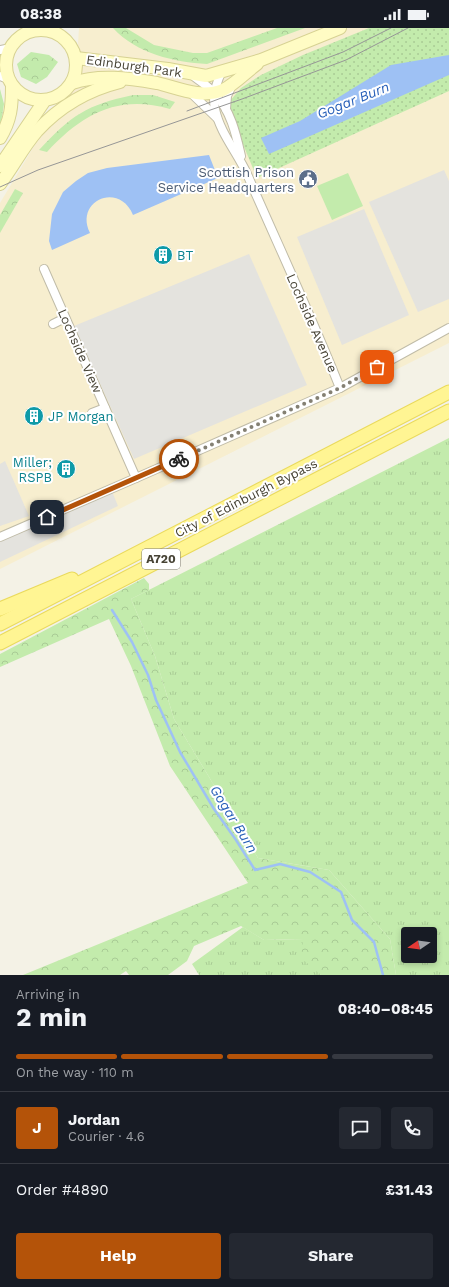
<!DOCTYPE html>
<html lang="en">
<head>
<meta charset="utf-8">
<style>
  :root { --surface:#171b24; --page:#242831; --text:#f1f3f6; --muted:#9ea1a6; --line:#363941; --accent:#b45309 }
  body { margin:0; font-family:"Work Sans",sans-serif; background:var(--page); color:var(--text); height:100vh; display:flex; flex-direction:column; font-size:15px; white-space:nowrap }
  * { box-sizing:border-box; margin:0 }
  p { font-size:13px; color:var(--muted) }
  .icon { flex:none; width:22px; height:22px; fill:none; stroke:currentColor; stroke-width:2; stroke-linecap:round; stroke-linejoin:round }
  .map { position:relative; height:947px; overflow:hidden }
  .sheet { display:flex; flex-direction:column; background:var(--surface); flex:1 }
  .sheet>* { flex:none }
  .needle { width:26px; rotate:257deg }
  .fabs { position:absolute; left:401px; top:899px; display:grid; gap:8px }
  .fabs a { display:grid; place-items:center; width:36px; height:36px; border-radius:4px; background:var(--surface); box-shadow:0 2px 6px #0003; font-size:20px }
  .pin { position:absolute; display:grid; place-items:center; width:34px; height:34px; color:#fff; margin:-17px; border-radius:8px; box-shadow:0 2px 6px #0006 }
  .courier { position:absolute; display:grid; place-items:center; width:40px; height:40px; margin:-20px; border:3px solid #b45309; border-radius:50%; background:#fff; color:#222; box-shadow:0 1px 5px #0007 }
  .head em { font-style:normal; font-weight:700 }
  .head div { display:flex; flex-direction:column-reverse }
  .head { display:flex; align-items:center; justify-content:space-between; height:68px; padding:0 16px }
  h1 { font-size:26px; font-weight:700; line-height:30px }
  .bar { display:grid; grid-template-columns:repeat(4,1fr); gap:6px 4px; align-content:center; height:48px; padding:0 16px }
  .bar i { height:5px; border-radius:3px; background:var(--line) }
  .bar .on { background:var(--accent) }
  .bar p { grid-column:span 4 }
  .line { display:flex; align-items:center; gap:10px; padding:0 16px; border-top:1px solid var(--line) }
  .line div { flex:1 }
  .round { display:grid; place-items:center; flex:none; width:42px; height:42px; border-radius:4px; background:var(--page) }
  .cta { display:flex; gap:8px; margin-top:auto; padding:8px 16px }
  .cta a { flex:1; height:46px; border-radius:4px; background:var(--accent); color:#fff; font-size:16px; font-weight:700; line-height:46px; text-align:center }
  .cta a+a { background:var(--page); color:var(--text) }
  .status { display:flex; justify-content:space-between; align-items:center; height:28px; padding:0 20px; background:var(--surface); direction:ltr }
  .status svg { height:11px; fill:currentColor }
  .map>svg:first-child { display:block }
</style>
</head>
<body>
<div class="status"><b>08:38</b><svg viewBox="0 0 49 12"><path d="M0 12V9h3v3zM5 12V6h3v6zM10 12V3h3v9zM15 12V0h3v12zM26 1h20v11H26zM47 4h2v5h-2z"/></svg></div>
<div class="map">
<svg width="449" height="947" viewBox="0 0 449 947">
  <defs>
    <pattern id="grass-tufts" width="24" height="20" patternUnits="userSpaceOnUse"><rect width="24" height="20" fill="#c3ebac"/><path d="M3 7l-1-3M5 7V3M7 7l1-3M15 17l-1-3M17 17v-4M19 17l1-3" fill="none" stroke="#a9cb95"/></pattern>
    <pattern id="forest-crowns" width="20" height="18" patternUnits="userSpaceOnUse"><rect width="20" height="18" fill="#c3ebac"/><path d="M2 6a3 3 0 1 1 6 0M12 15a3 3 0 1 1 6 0" fill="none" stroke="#a9cb95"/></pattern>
    <pattern id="park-dots" width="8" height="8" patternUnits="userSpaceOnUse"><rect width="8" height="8" fill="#c3ebac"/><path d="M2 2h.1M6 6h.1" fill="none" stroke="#a9cb95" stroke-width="1.8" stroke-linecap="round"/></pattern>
  </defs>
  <rect width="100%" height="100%" fill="#f4f2e6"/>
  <polygon fill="#f7eecf" points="79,0 449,0 449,315 0,541 0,175 76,48"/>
  <g fill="url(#grass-tufts)" fill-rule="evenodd">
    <polygon points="0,61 4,76 0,101"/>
    <path d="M449,410V947H396L390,911L329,842L258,830L174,691L155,628L131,571ZM408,906H430V928H408Z"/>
    <polygon points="243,899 264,912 303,911 321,947 199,947 192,936"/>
  </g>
  <g fill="url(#forest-crowns)">
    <path d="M113,0H126L154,17L193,25H207L277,0H305L207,36C174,34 137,26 113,0Z"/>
    <polygon points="31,24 49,27 58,34 47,49 36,56 21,49 17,36"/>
    <path d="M133,67H153L175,74L170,81C118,66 82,86 47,124L39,122C72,87 86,77 133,67Z"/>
    <polygon points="15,161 23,165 0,205 0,187"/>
    <polygon points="144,550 149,556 149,562 131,571 155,628 174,691 258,830 329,842 390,911 396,947 321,947 301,930 303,911 264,912 241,898 194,918 187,933 168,947 129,947 126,943 120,947 23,947 248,855 170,738 131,638 109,591 0,639 0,626"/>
  </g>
  <polygon fill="url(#park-dots)" points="369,0 449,0 449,63 257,150 234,95 229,74 241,60 261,47 303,27"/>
  <polygon fill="#c3ebac" points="348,145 363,178 332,192 317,158"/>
  <g fill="#e4e3de">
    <polygon points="444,142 449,153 449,271 418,284 369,174"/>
    <polygon points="364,181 409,287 342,317 297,209"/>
    <polygon points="249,226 307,357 134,431 74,298"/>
    <polygon points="5,433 29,488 0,498 0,436"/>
    <polygon points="111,461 118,478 0,534 0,509"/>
  </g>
  <g fill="#9ec1f4">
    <polygon points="449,27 449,47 269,126 261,110 300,93 391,37"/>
    <path d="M209,127L218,150L133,187C119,153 74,173 90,205L52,222L49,213L52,186L63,164L76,153L88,145L107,140Z"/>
  </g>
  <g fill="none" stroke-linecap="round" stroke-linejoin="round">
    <polyline stroke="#9ec1f4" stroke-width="2.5" points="112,582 132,614 148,647 156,672 180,724 214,781 236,812 255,842 280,836 310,844 341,864 352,892 374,914 383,947"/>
    <defs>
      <g id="street">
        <polyline points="0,22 11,20"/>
        <path d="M222,43C216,55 212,67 215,81C220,105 237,124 247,146C278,217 311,287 340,360"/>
        <path d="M191,46C199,53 209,58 215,66C231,83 236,106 241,128"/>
        <polyline points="0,48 8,51"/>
        <polyline points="191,65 217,90"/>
        <polyline points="226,81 227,68 232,57"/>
        <polyline points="53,296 65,290"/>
        <polyline points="92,385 105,380"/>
        <polyline points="136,450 340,360 449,300"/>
        <polyline points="0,509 136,450 44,241"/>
      </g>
      <g id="secondary">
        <circle cx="41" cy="37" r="35"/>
        <polyline points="76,30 168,41 206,48 261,32 340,0"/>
        <path d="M72,55C99,46 128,50 157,55C178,60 201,71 223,62C235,56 246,44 257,36"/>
        <path d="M0,110C11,92 12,78 12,58"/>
        <polyline points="0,138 45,72"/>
        <path d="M0,156C13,139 23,119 37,103C60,78 88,62 120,54"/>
      </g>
      <g id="primary">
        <polyline points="0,581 72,551"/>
        <polyline points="0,596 449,364"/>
        <polyline points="0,615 449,383"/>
      </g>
    </defs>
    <use href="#street" stroke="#c0bca8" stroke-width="10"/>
    <use href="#secondary" stroke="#d7d293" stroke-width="14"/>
    <use href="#primary" stroke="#eada5d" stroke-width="15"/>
    <use href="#street" stroke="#fff" stroke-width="8"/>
    <use href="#secondary" stroke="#fffcc4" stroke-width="12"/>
    <use href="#primary" stroke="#fff593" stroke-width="13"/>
    <g stroke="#969696" stroke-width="1">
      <polyline points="187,83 343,24 391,0"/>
      <polyline points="0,159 38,142 242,71 346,32 408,0"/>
    </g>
  </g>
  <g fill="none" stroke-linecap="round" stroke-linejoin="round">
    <polyline stroke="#848073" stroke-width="4" stroke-dasharray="0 7.2" points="179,431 340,360 377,339"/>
    <polyline stroke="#b45309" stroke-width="5" points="47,489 179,431"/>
  </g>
  <defs>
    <symbol id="civic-disc" viewBox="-11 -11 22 22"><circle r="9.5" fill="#5c6f8a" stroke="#fff"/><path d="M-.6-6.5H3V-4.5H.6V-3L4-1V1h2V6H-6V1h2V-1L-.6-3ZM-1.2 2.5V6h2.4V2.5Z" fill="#fff"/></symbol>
    <symbol id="building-disc" viewBox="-11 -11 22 22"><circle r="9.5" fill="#0f9aa8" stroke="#fff"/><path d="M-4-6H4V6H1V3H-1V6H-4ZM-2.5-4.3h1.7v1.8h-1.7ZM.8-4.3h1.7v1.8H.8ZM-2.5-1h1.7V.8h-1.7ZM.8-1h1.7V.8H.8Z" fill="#fff"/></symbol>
  </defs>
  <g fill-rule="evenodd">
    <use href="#civic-disc" x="297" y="140" width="22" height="22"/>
    <use href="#building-disc" x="152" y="216" width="22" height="22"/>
    <use href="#building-disc" x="23" y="377" width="22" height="22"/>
    <use href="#building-disc" x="55" y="430" width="22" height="22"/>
  </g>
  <g text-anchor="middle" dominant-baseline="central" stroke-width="4" stroke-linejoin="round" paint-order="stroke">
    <rect fill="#fff" stroke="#7e7b72" stroke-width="1" x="142" y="521" width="38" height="20" rx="3"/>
    <g font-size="12" font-weight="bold" fill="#474335">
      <text x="161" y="531">A720</text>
    </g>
    <g font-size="13" fill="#474335" stroke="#fff">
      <text transform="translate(134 38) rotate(8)">Edinburgh Park</text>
      <text transform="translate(312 295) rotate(66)">Lochside Avenue</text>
      <text transform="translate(80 323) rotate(66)">Lochside View</text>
      <text transform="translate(246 470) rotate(-27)">City of Edinburgh Bypass</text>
    </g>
    <g font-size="13" fill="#4e5e75" stroke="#fff" text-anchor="end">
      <text x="294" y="144">Scottish Prison<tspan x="294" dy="15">Service Headquarters</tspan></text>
    </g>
    <g font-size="13" fill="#0d838f" stroke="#fff" text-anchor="start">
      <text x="177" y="227">BT</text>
      <text x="48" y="388">JP Morgan</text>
      <text x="52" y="434" text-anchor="end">Miller;<tspan x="52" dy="15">RSPB</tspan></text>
    </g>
    <g font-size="14" font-style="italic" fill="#2860b9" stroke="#fff">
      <text transform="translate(353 72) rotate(-22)">Gogar Burn</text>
      <text transform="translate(234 791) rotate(58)">Gogar Burn</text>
    </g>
  </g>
</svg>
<div class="fabs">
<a><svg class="needle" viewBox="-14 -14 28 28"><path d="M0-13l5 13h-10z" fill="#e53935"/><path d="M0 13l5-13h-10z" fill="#9ea1a6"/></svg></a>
</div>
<div class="pin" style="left:377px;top:339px;background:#ea580c"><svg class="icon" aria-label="bag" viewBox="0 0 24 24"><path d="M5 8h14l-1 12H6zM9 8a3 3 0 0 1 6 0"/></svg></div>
<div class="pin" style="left:47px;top:489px;background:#1f2937"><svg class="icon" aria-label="home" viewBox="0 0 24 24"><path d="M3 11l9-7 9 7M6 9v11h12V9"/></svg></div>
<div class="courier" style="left:179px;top:431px"><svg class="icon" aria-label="bike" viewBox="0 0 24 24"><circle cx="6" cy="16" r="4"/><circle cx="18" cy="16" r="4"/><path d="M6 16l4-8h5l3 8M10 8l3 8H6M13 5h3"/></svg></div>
</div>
<section class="sheet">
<div class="head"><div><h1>2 min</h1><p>Arriving in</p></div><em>08:40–08:45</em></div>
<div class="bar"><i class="on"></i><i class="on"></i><i class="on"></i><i></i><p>On the way · 110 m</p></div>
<div class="line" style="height:72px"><b class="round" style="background:var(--accent);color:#fff">J</b><div><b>Jordan</b><p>Courier · 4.6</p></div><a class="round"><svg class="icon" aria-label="chat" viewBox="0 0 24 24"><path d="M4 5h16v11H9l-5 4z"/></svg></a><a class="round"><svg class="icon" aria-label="phone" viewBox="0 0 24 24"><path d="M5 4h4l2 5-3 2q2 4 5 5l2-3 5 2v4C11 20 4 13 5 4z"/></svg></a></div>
<div class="line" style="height:52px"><div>Order #4890</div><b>£31.43</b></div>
<div class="cta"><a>Help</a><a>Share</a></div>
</section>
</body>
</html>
